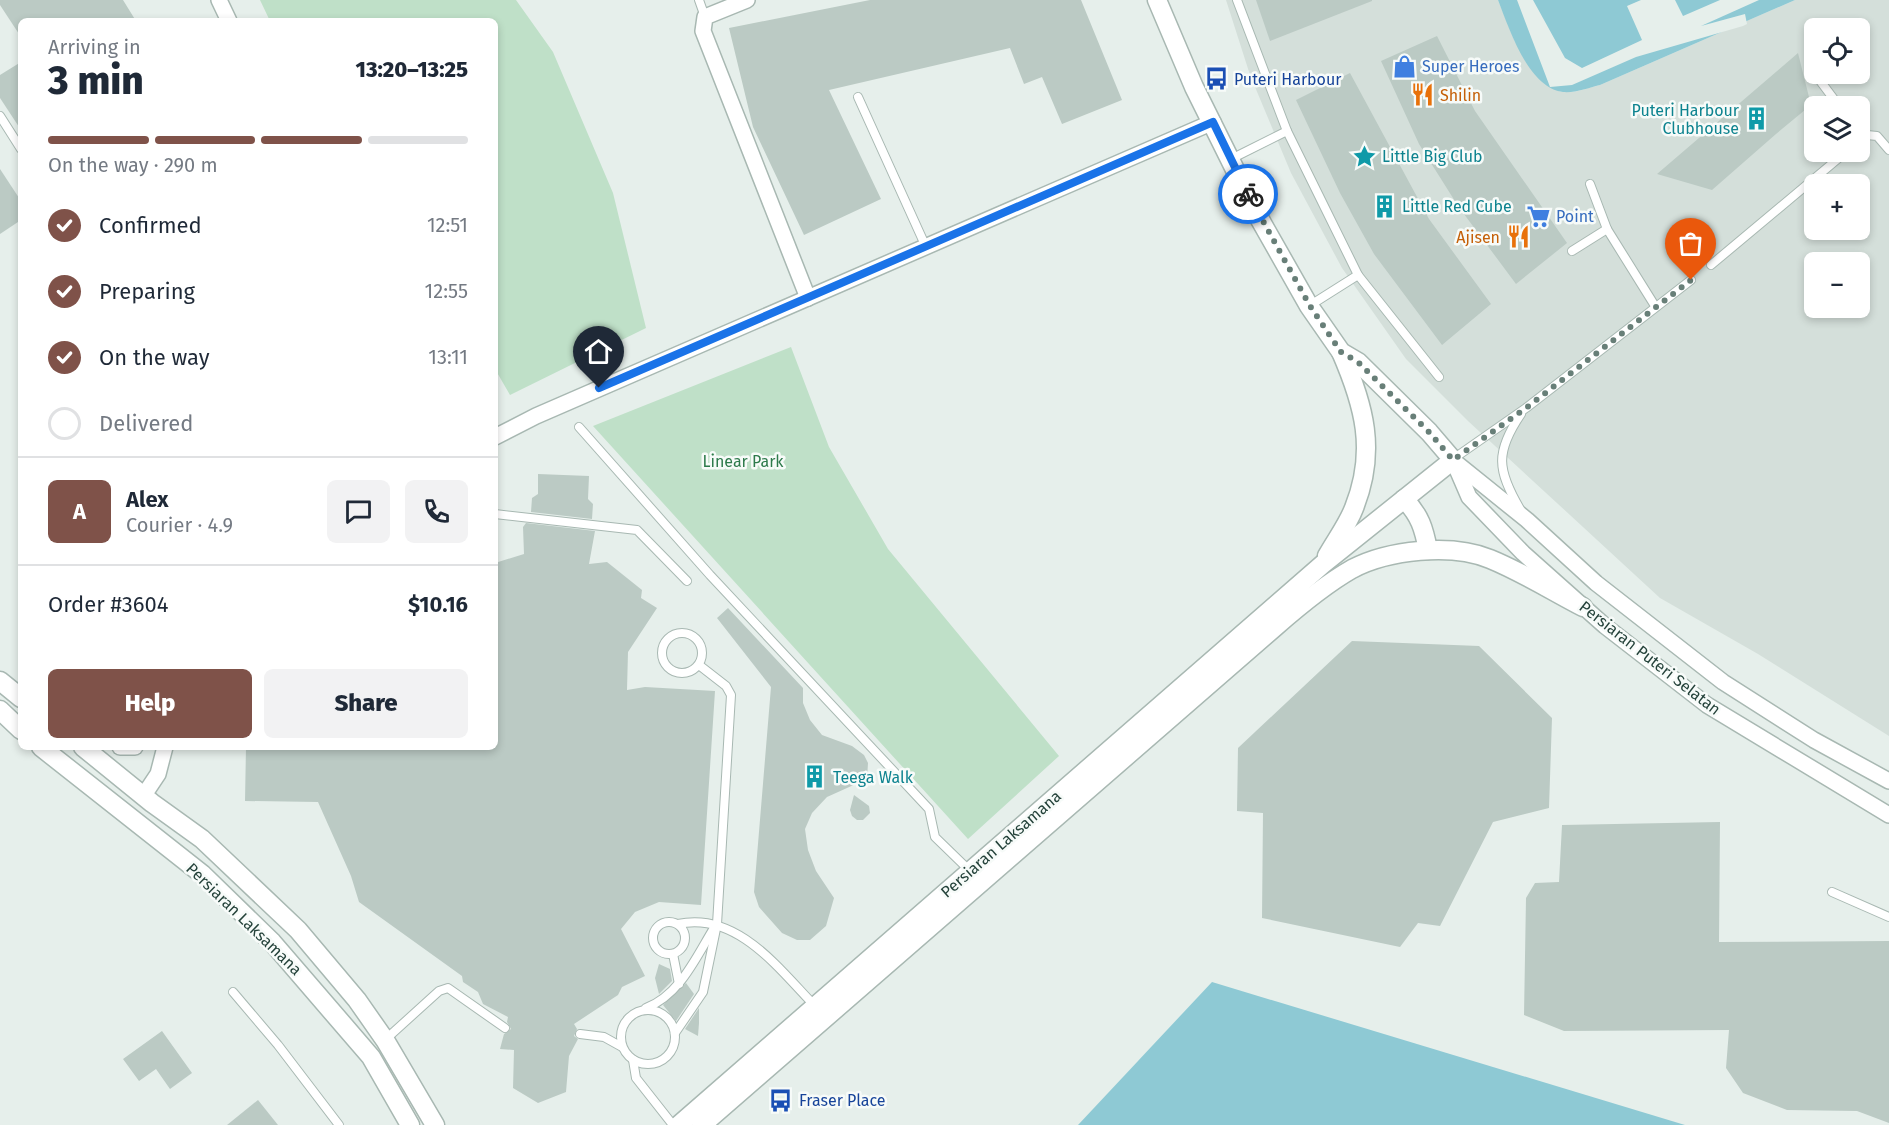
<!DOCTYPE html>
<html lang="en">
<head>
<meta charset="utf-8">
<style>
  :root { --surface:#fff; --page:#f2f2f3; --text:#1f2937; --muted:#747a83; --line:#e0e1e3; --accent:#7f5249 }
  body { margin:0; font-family:"Fira Sans",sans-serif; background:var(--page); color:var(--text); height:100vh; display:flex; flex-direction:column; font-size:22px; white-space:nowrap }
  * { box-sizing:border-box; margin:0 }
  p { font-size:20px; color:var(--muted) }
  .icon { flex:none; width:33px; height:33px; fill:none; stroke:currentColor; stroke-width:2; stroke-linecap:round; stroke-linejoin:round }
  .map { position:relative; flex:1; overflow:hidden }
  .side { position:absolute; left:18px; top:18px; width:480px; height:732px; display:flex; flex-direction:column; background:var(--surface); border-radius:9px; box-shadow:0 3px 9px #0003 }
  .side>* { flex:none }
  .controls { position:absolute; left:1804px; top:18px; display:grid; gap:12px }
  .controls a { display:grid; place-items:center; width:66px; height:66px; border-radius:9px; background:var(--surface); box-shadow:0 3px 9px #0003; font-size:30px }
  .pin { position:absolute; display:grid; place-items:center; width:51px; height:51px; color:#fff; margin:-62px -26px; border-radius:50% 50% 50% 0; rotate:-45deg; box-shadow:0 0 6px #0007 }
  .pin .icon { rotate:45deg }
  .courier { position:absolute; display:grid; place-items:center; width:60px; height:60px; margin:-30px; border:4px solid #1a73e8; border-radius:50%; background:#fff; color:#222; box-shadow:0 2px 8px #0007 }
  .head em { font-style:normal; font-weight:800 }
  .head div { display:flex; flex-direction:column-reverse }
  .head { display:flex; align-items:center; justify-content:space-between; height:102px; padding:0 30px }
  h1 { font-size:39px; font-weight:800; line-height:45px }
  .bar { display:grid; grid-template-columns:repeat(4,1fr); gap:9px 6px; align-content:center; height:72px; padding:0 30px }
  .bar i { height:8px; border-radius:4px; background:var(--line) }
  .bar .active { background:var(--accent) }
  .bar p { grid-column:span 4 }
  .line { display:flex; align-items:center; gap:15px; padding:0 30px; border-top:2px solid var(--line) }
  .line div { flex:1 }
  .round { display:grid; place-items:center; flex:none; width:63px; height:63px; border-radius:9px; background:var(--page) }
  ol { padding:0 30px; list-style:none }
  li { display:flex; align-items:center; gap:18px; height:66px }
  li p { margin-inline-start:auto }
  li .icon { padding:6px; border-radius:50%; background:var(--accent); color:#fff; stroke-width:4 }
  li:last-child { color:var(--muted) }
  li i { width:33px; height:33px; border:3px solid var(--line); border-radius:50% }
  .action { display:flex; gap:12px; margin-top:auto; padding:12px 30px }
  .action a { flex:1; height:69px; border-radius:9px; background:var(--accent); color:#fff; font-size:24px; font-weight:800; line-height:69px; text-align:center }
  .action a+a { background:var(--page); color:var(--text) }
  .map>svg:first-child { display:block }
</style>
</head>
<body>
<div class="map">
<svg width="1889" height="1125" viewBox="0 0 1889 1125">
  <rect width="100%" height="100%" fill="#e6efeb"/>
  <path fill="#d4dfda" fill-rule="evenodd" d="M1226,0H1498L1515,42L1560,92H1574L1600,85L1795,0H1889V736L1758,654L1660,598L1468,421L1406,359L1342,268L1291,173L1250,75ZM1815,28H1860V74H1815ZM1815,106H1860V152H1815ZM1815,184H1860V230H1815ZM1815,262H1860V308H1815Z"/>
  <g fill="#bfe0c8">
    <polygon points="260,0 516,0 553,52 613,193 646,328 510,395 495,369 495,21 270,21"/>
    <polygon points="791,347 829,447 888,549 1059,756 968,839 593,426"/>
  </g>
  <g fill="#8ec9d4">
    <path d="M1498,0H1795L1600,85C1588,88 1576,93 1563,92C1528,88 1509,28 1498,0Z"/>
    <polygon points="1212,982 1685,1125 1078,1125"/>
  </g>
  <polygon fill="#e6efeb" points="1517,0 1533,0 1565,58 1582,68 1642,40 1627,6 1641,0 1675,0 1683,16 1720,0 1759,0 1701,26 1745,14 1747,24 1743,26 1636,57 1572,85 1550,87"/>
  <g fill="#bbcac4">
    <polygon points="0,0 123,0 136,21 21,21 21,37 0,5"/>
    <polygon points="870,0 1081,0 1122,100 1062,124 1042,77 1024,84 1010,48 829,90 881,199 804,235 753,127 729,28"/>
    <polygon points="1256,0 1372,0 1372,1 1270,41"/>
    <polygon points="1437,36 1475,111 1567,243 1516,284 1458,206 1419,144 1381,61"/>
    <polygon points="1798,53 1811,105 1776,134 1712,190 1657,174"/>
    <polygon points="21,62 21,130 0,98 0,75"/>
    <polygon points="1350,73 1429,219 1491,304 1442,345 1374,254 1340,193 1296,100"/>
    <polygon points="0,169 21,201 21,220 0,234"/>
    <polygon points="538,474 589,476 588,499 593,504 592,519 531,512 532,498 538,494"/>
    <polygon points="526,523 595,531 589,564 607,562 642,590 641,598 657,608 628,652 627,690 645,687 715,691 701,905 659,902 635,912 621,929 645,976 622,987 618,995 574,1024 577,1029 574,1036 578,1039 569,1056 566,1092 538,1103 513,1088 514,1050 500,1049 504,1034 511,1029 507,1022 508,1017 483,1004 478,992 463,982 462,976 359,902 351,876 318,802 245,801 246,747 495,747 495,563 524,554 523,527"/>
    <polygon points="728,608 803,688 803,703 810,720 822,735 852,746 864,755 868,763 867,779 827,797 812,813 805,829 808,850 816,871 834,898 826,926 810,940 797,940 782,933 759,907 754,892 771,687 717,618"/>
    <polygon points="1352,641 1479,646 1552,718 1549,808 1493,822 1440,926 1418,923 1400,947 1262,918 1263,813 1237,811 1238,748"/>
    <polygon points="854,795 869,806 870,813 863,820 857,820 852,816 850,810"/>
    <polygon points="1720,822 1719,942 1889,941 1889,1123 1857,1111 1787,1110 1743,1093 1726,1068 1729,1030 1564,1031 1524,1015 1526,898 1535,883 1559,882 1562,825"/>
    <polygon points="659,964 670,969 672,981 659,994 655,978"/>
    <polygon points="686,983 694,994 676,1021 663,1005"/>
    <polygon points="699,1008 699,1023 698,1036 685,1029"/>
    <polygon points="162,1031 192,1073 170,1089 156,1069 139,1081 123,1059"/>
    <polygon points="258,1100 278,1125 227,1125"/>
  </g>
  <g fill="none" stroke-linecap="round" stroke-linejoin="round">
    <defs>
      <g id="service">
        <polyline points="699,0 705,17"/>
        <polyline points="1237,0 1287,131 1358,275 1439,377"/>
        <polyline points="1809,66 1815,73"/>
        <polyline points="1815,74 1839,106"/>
        <polyline points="858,97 926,247"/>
        <polyline points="0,116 21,149"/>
        <polyline points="1860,139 1867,135 1877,136 1889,150"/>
        <polyline points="1231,159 1287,131"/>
        <polyline points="1590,184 1607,229 1655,306"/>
        <polyline points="1572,251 1607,229"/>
        <polyline points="1711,265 1846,152"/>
        <polyline points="1309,306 1358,275"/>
        <polyline points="579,427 710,575 929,809 935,837 970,871"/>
        <polyline points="1453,459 1526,408 1691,280"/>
        <path d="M1520,509C1497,470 1495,452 1521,414"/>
        <polyline points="495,514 637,530 687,581"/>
        <circle cx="682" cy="653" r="20"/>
        <polyline points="1832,892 1889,917"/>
        <circle cx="669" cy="938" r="16"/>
        <path d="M678,924C737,911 779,969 815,1006"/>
        <polyline points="673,954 679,984"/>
        <polyline points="233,992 278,1045 339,1125"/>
        <path d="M646,1008C680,995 696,957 714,928"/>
        <circle cx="648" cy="1037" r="27"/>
        <polyline points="675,1033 703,992 717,924 731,695 726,686 699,665"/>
        <polyline points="580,1034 604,1037 622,1047"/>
        <polyline points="386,1039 439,991 448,988 505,1028"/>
        <polyline points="633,1060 636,1078 673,1125"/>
      </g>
      <g id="minor">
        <polyline points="219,0 229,21"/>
        <polyline points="747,0 705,17 703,31 808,298"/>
        <polyline points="495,437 536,416 1213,122"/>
        <polyline points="1453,460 1469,497 1523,553 1605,626 1707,705 1889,815"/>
        <polyline points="1455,462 1527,520 1596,583 1723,682 1814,740 1889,781"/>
        <polyline points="120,747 135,747"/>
        <polyline points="144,795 158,774 165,747"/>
      </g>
      <g id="tertiary">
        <path d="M1404,499C1420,515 1424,529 1428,550"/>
        <path d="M1327,556C1336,540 1348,524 1354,508C1377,451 1364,405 1341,352"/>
        <polyline points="0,681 21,698"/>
        <polyline points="0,710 21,730"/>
        <polyline points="41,747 202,874 272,942 371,1057 410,1125"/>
        <polyline points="83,747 152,803 202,839 298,930 357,1000 385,1040 435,1125"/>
        <polyline points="679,1125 1323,564 1453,460 1429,432 1358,362 1341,352 1309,306 1258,216 1194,87 1157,0"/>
        <path d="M702,1125L1275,627C1299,606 1324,585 1352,569C1388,550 1451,543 1490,559C1522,572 1552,591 1583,607"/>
      </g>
    </defs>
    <use href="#service" stroke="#a8b8b2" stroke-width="10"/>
    <use href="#minor" stroke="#a8b8b2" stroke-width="18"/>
    <use href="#tertiary" stroke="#a8b8b2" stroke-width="21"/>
    <use href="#service" stroke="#fff" stroke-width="8"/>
    <use href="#minor" stroke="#fff" stroke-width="15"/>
    <use href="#tertiary" stroke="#fff" stroke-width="18"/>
  </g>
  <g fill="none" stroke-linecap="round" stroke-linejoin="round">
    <polyline stroke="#687f78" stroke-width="6" stroke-dasharray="0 10.8" points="1248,194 1310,306 1341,352 1358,362 1429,432 1453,460 1526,408 1691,280"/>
    <polyline stroke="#1a73e8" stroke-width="8" points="599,388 1213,122 1248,194"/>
  </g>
  <defs>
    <symbol id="shop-bare" viewBox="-9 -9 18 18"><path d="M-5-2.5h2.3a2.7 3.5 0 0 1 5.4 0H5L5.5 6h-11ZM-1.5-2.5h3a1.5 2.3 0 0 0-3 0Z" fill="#3f7fe0" stroke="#f7fbf9" stroke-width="2.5" paint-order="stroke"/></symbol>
    <symbol id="bus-bare" viewBox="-9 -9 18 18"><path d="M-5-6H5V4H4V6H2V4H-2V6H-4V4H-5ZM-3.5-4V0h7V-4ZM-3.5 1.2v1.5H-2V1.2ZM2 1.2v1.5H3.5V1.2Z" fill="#1a4fb4" stroke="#f7fbf9" stroke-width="2.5" paint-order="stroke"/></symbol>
    <symbol id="restaurant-bare" viewBox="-9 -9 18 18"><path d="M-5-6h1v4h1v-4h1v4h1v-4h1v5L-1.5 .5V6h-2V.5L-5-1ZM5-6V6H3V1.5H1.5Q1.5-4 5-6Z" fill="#e8710a" stroke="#f7fbf9" stroke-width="2.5" paint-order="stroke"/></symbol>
    <symbol id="building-bare" viewBox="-9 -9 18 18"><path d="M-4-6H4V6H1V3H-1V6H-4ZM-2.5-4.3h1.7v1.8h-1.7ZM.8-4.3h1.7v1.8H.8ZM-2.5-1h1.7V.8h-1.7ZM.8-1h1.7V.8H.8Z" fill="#0f9aa8" stroke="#f7fbf9" stroke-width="2.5" paint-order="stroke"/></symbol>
    <symbol id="sight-bare" viewBox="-9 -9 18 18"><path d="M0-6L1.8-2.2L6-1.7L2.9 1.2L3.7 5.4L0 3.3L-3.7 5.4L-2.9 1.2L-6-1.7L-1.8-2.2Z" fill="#0f9aa8" stroke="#f7fbf9" stroke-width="2.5" paint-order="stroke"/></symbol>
    <symbol id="supermarket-bare" viewBox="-9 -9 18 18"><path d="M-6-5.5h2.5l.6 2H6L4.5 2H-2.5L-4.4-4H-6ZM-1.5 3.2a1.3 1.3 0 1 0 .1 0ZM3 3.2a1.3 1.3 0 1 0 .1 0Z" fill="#3f7fe0" stroke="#f7fbf9" stroke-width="2.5" paint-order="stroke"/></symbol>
  </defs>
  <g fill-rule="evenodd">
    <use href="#shop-bare" x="1388" y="50" width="33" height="33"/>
    <use href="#bus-bare" x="1200" y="62" width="33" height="33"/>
    <use href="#restaurant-bare" x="1406" y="78" width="33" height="33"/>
    <use href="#building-bare" x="1740" y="102" width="33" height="33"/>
    <use href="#sight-bare" x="1348" y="140" width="33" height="33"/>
    <use href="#building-bare" x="1368" y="190" width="33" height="33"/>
    <use href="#supermarket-bare" x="1522" y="200" width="33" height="33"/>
    <use href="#restaurant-bare" x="1502" y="220" width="33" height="33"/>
    <use href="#building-bare" x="798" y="760" width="33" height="33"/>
    <use href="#bus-bare" x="764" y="1084" width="33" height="33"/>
  </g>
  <g text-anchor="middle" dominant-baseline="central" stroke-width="5" stroke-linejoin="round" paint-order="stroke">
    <g font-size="16" fill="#366cbe" stroke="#f7fbf9" text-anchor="start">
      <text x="1422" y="66">Super Heroes</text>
      <text x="1556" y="216">Point</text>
    </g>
    <g font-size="16" fill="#164399" stroke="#f7fbf9" text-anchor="start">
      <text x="1234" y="79">Puteri Harbour</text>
      <text x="799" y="1100">Fraser Place</text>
    </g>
    <g font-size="16" fill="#c56008" stroke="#f7fbf9" text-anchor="start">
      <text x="1440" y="95">Shilin</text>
      <text x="1500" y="237" text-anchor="end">Ajisen</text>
    </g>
    <g font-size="16" fill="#0d838f" stroke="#f7fbf9" text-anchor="start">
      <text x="1739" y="110" text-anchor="end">Puteri Harbour<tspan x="1739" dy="18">Clubhouse</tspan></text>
      <text x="1382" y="156">Little Big Club</text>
      <text x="1402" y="206">Little Red Cube</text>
      <text x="833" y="777">Teega Walk</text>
    </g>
    <g font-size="16" fill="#2d7a4b" stroke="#f7fbf9">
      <text x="743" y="461">Linear Park</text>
    </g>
    <g font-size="16" fill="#24423a" stroke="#f7fbf9">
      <text transform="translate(1650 658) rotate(38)">Persiaran Puteri Selatan</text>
      <text transform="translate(1001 844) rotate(-41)">Persiaran Laksamana</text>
      <text transform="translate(244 919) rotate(44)">Persiaran Laksamana</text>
    </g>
  </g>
</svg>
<div class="controls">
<a><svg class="icon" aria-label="locate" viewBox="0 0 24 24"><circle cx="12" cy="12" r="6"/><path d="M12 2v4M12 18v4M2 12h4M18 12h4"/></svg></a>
<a><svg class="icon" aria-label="layers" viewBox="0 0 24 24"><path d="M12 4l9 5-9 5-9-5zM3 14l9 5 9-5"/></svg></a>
<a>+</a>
<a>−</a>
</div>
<div class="pin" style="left:1691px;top:280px;background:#ea580c"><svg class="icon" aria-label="bag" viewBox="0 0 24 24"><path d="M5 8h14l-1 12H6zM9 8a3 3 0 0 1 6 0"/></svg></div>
<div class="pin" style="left:599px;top:388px;background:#1f2937"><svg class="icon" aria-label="home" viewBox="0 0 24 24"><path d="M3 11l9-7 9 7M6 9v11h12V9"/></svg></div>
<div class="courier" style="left:1248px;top:194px"><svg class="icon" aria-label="bike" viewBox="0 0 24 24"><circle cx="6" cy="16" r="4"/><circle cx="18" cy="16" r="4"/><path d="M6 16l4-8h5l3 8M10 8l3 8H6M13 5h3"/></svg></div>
<section class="side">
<div class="head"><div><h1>3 min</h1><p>Arriving in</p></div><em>13:20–13:25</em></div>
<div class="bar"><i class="active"></i><i class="active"></i><i class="active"></i><i></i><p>On the way · 290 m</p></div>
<ol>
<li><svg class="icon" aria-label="check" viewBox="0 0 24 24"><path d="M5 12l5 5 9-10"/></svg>Confirmed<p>12:51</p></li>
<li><svg class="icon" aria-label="check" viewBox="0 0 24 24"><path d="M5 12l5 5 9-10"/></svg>Preparing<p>12:55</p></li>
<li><svg class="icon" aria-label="check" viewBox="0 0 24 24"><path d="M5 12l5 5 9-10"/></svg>On the way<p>13:11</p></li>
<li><i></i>Delivered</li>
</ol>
<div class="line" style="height:108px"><b class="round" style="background:var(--accent);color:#fff">A</b><div><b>Alex</b><p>Courier · 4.9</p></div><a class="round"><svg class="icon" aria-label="chat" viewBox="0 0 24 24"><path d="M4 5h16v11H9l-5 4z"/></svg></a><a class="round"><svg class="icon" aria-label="phone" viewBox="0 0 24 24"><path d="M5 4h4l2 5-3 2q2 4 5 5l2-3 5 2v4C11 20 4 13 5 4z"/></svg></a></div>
<div class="line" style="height:78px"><div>Order #3604</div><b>$10.16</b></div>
<div class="action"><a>Help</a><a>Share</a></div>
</section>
</div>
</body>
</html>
